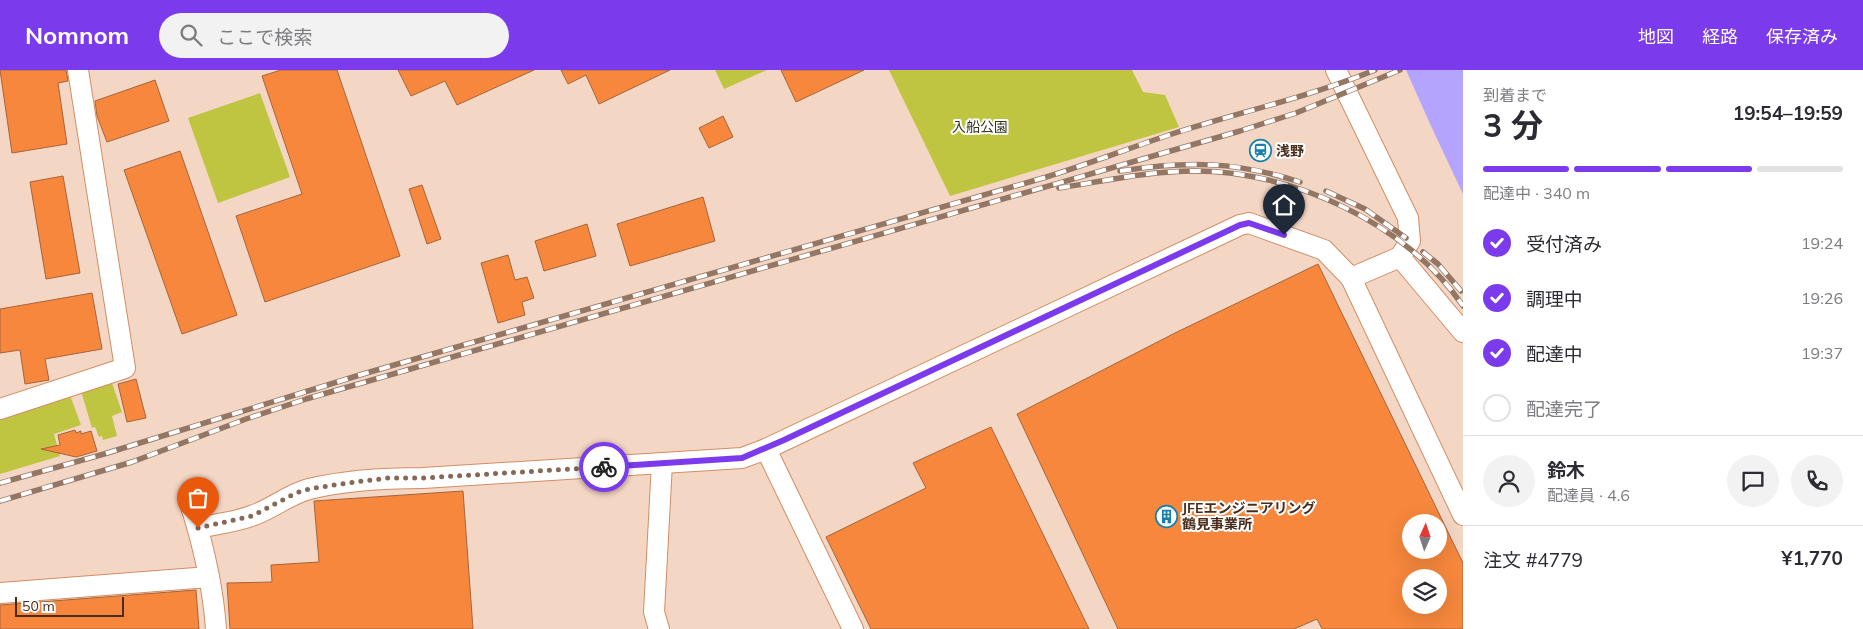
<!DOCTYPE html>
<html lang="ja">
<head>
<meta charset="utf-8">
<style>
  :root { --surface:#fff; --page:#f2f2f3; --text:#2b2b33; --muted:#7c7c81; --line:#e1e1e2; --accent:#7c3aed }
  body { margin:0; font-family:Mulish,"Noto Sans JP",sans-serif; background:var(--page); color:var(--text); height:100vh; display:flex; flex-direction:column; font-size:19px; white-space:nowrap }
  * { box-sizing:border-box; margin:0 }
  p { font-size:16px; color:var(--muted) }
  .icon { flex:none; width:28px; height:28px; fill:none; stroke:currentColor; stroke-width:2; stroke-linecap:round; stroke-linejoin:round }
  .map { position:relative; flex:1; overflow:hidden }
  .drawer { display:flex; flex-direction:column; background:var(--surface); width:400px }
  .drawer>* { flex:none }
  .needle { width:32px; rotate:3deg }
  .buttons { position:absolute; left:1402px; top:444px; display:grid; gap:10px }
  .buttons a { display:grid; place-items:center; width:45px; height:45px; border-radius:50%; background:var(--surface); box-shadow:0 5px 20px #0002; font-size:25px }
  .scale { position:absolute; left:15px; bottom:12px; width:109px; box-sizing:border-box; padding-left:5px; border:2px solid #492c1a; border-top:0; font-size:14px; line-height:18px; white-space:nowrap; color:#492c1a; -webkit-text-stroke:4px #fefefe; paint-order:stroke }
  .pin { position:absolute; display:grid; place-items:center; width:42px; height:42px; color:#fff; margin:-51px -21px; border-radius:50% 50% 50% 0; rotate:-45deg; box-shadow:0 0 5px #0007 }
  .pin .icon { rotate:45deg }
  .courier { position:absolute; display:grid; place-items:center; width:50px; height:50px; margin:-25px; border:4px solid #7c3aed; border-radius:50%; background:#fff; color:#222; box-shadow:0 1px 6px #0007 }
  .head em { font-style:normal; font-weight:700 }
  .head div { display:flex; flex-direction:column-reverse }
  .head { display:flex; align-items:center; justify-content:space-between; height:85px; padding:0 20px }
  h1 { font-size:32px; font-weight:700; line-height:38px }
  .bar { display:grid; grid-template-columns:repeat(4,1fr); gap:8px 5px; align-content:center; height:60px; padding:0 20px }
  .bar i { height:6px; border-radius:4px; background:var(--line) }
  .bar .on { background:var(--accent) }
  .bar p { grid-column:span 4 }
  .line { display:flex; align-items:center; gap:12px; padding:0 20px; border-top:1px solid var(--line) }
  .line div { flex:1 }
  .round { display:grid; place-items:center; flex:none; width:52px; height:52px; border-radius:26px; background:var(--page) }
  ol { padding:0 20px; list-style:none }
  li { display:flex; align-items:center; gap:15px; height:55px }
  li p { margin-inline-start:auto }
  li .icon { padding:5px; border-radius:50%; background:var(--accent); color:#fff; stroke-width:4 }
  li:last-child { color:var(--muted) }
  li i { width:28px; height:28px; border:2px solid var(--line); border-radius:50% }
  header { display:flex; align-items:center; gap:30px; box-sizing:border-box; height:70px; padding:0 25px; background:var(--accent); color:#fff }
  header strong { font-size:24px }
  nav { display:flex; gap:28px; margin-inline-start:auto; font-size:18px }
  .search { width:350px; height:45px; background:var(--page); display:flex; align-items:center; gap:12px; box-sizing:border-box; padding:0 18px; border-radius:28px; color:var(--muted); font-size:19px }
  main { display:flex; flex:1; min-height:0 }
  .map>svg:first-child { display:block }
</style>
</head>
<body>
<header>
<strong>Nomnom</strong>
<div class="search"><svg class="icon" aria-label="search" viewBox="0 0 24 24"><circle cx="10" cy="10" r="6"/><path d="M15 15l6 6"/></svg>ここで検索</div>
<nav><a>地図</a><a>経路</a><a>保存済み</a></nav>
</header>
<main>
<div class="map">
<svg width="1463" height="559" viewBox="0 0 1463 559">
  <rect width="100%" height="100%" fill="#f4d6c5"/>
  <g fill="#c0c541">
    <polygon points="715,0 767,0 724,19"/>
    <polygon points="889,0 1132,0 1143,22 1165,25 1179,57 950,126"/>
    <polygon points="260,23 290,107 218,133 188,48"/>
    <polygon points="111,310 122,342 112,346 117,366 103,370 102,366 99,367 95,357 92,358 81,321"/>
    <polygon points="70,325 81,355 54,364 60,386 0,404 0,350"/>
  </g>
  <polygon fill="#b4a4fe" points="1406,0 1463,0 1463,124 1431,56"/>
  <g fill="#f6873c" stroke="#a6643a" fill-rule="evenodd">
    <polygon points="0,0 66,0 68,11 58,13 67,74 12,83"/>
    <polygon points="281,0 337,0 400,186 265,232 236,146 302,124 262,6"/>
    <polygon points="398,0 534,0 457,35 445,11 411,26"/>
    <polygon points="561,0 670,0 599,34 586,5 568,14"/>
    <polygon points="781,0 864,0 796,32"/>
    <polygon points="155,10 169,51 107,72 97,46 95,31"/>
    <polygon points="723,46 733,67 709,78 699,58"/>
    <polygon points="180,81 237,245 182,264 124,100"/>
    <polygon points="63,106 80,203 46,209 30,112"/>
    <polygon points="422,115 441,169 427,174 409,119"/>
    <polygon points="703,127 715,171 630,196 617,154"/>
    <polygon points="587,154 596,186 544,201 535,171"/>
    <polygon points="508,185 515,210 527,207 534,228 522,232 525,245 498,253 481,193"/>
    <path d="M1318,194L1463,493V559H1322L1317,549L1294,559H1118L1017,344L1177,262ZM1411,452H1439V480H1411ZM1411,508H1439V535H1411Z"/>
    <polygon points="92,223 102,279 45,289 49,310 25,314 20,280 0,283 0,239"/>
    <polygon points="136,309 146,348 127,352 118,314"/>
    <polygon points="991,357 1089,559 871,559 826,467 926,418 913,393"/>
    <polygon points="75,360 76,363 81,361 81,364 91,361 97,381 76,387 41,379 60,375 58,365"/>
    <polygon points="463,421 473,559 230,559 227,513 272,512 271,495 319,492 314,431"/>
    <polygon points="196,520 199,559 0,559 0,535"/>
  </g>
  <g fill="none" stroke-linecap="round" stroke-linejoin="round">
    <defs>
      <g id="minor">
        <polyline points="1336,0 1408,148 1410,171 1400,187 1463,262"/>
        <polyline points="1351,208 1463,445"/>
        <polyline points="0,339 125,298 78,0"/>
        <polyline points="766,379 853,559"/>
        <path d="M190,433C203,474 213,516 216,559"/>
        <path d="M198,458C216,454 237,452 254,445C273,438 290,424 309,419C346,410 386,408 423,408L742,388L766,379L1240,155L1249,153L1324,180L1351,208L1400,187"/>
        <polyline points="0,523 209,507"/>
        <polyline points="659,559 654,542 662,393"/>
      </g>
    </defs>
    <use href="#minor" stroke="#d38d63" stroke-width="22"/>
    <use href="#minor" stroke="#fff" stroke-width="20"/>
    <defs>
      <g id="rail">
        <path d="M1120,101C1187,91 1235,91 1300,112"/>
        <path d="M1059,118C1104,111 1149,101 1195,101C1292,101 1407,153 1463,236"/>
        <polyline points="1326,121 1365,139 1406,168"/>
        <polyline points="1423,182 1438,194 1461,221"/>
        <path d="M0,413L104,384L363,304L1043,108C1086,95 1129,78 1172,64C1240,42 1309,27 1375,0"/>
        <polyline points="0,431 132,392 246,349 306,329 1240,61 1296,43 1400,0"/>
      </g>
    </defs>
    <use href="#rail" stroke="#937664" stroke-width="5.5"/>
    <use href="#rail" stroke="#fefefe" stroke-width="4" stroke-dasharray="11" stroke-linecap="butt"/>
  </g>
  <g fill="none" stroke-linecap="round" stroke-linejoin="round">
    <polyline stroke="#856856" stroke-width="5" stroke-dasharray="0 9" points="198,458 252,446 296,423 309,419 347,413 388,408 423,408 604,397"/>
    <polyline stroke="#7c3aed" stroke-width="6" points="604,397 742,388 784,370 1240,155 1249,153 1284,165"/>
  </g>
  <defs>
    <symbol id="station-ring" viewBox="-11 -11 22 22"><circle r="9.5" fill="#fefefe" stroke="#1680a9" stroke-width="1.5"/><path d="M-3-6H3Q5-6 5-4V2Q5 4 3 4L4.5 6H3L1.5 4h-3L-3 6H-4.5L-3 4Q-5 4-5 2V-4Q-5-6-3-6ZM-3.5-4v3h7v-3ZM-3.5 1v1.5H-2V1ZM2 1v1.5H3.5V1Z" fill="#1680a9"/></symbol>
    <symbol id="building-ring" viewBox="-11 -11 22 22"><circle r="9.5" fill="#fefefe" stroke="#1680a9" stroke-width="1.5"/><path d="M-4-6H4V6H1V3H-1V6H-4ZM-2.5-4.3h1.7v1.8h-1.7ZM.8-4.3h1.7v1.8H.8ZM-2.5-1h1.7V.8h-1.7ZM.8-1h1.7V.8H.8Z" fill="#1680a9"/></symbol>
  </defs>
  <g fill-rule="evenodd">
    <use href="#station-ring" x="1248" y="68" width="25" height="25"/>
    <use href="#building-ring" x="1154" y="434" width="25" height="25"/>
  </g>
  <g text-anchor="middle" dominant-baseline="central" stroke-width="4" stroke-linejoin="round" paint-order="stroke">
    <g font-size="14" fill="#34351e" stroke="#fefefe">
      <text x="980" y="57">入船公園</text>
    </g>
    <g font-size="14" font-weight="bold" fill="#492c1a" stroke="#fefefe" text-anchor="start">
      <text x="1276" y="81">浅野</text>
      <text x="1182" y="438">JFEエンジニアリング<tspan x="1182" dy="16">鶴見事業所</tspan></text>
    </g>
  </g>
</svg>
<div class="buttons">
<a><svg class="needle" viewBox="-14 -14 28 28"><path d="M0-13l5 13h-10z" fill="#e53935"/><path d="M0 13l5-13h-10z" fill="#7c7c81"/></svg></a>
<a><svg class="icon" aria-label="layers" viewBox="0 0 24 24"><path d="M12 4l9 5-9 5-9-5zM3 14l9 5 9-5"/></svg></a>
</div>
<div class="scale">50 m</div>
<div class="pin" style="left:198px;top:458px;background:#ea580c"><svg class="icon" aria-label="bag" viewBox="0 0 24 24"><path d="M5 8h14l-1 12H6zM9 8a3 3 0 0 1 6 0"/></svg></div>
<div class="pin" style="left:1284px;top:165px;background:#1f2937"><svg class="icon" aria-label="home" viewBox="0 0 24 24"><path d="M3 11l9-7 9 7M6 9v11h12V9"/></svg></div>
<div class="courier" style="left:604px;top:397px"><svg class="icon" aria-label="bike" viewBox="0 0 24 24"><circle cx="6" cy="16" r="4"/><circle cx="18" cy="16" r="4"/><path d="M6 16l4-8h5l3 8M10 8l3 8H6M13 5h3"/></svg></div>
</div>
<section class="drawer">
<div class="head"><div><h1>3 分</h1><p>到着まで</p></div><em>19:54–19:59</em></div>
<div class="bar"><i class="on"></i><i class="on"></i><i class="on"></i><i></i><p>配達中 · 340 m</p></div>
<ol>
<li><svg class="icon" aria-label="check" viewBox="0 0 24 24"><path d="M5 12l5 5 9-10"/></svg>受付済み<p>19:24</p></li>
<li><svg class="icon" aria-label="check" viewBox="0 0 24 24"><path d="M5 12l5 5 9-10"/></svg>調理中<p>19:26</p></li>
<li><svg class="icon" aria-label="check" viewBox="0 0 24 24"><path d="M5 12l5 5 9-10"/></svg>配達中<p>19:37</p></li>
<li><i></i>配達完了</li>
</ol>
<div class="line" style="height:90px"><a class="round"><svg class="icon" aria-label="person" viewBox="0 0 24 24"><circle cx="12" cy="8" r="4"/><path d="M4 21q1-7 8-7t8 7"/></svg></a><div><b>鈴木</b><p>配達員 · 4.6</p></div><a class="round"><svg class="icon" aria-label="chat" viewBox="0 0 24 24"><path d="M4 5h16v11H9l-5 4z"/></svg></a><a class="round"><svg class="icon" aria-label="phone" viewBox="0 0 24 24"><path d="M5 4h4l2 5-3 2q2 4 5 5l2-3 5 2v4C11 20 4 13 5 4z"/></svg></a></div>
<div class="line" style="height:65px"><div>注文 #4779</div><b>¥1,770</b></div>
</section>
</main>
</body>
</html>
